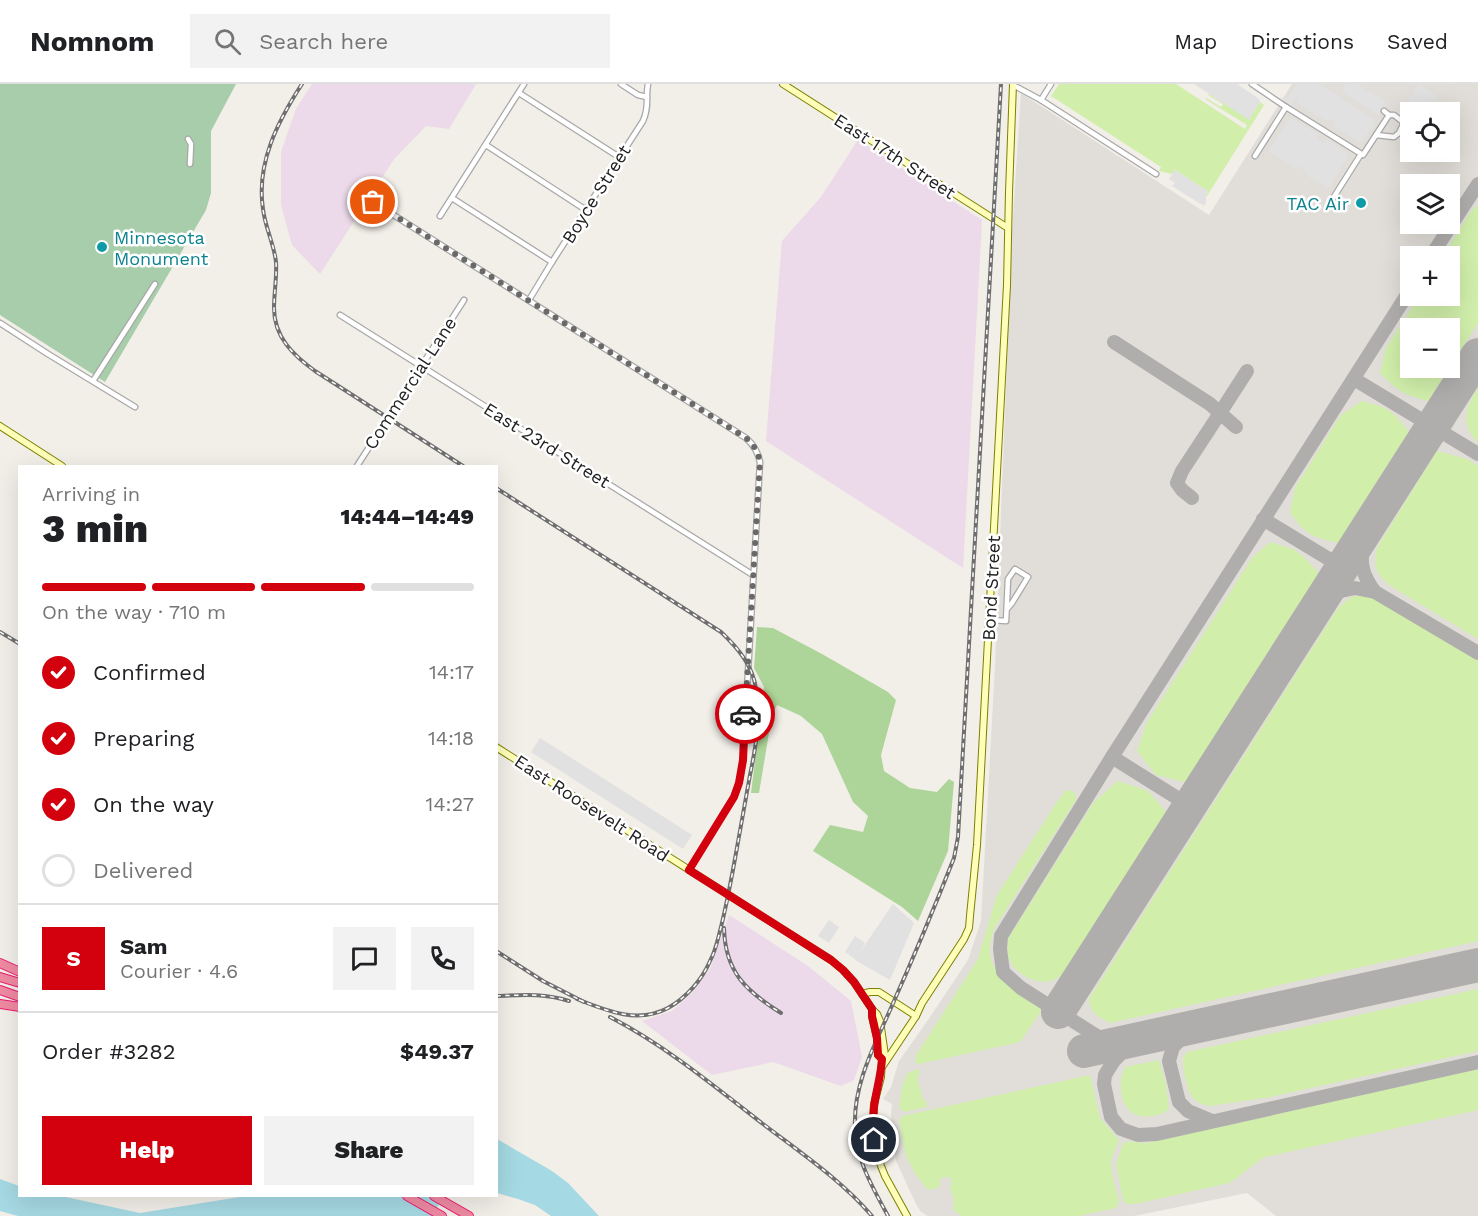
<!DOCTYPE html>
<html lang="en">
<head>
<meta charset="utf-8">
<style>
  :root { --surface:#fff; --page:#f2f2f2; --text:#202124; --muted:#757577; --line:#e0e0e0; --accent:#d3000d }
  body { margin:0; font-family:"Work Sans",sans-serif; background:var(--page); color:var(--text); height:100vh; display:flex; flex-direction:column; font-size:22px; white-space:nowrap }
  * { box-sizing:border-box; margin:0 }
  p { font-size:20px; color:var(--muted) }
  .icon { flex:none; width:33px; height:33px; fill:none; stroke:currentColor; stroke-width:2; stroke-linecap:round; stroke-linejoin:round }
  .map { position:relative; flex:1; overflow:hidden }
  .details { position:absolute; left:18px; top:381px; width:480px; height:732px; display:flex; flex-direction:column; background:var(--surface); border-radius:0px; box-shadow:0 6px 24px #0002 }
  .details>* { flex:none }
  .buttons { position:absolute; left:1400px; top:18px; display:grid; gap:12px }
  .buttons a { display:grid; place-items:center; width:60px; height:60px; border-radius:0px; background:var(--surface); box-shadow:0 6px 24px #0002; font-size:30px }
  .pin { position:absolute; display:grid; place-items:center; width:51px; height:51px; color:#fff; margin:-26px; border:3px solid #fff; border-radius:50%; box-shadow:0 2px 6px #0007 }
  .courier { position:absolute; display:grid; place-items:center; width:60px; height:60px; margin:-30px; border:4px solid #d3000d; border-radius:50%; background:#fff; color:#222; box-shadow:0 2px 8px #0007 }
  .summary em { font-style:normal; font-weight:800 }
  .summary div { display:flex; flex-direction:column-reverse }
  .summary { display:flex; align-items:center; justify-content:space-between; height:102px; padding:0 24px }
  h1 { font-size:39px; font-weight:800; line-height:45px }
  .bar { display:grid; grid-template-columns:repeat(4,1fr); gap:9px 6px; align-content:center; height:72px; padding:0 24px }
  .bar i { height:8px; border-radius:4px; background:var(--line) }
  .bar .on { background:var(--accent) }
  .bar p { grid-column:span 4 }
  .line { display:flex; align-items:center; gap:15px; padding:0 24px; border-top:2px solid var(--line) }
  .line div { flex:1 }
  .round { display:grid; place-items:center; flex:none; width:63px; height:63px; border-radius:0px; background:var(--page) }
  ol { padding:0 24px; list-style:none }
  li { display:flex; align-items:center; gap:18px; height:66px }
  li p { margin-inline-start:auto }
  li .icon { padding:6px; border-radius:50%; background:var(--accent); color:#fff; stroke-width:4 }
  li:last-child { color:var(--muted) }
  li i { width:33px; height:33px; border:3px solid var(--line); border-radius:50% }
  .primary-button { display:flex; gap:12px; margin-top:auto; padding:12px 24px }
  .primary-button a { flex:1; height:69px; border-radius:0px; background:var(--accent); color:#fff; font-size:24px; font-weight:800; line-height:69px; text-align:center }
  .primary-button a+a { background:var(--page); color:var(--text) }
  header { display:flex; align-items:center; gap:36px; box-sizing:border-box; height:84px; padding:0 30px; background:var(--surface); border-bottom:2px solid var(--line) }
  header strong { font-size:28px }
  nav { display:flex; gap:33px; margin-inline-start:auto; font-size:21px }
  .search { width:420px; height:54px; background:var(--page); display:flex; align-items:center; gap:15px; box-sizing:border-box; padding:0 21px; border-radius:0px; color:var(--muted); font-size:22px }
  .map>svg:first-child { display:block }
</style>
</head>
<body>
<header>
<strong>Nomnom</strong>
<div class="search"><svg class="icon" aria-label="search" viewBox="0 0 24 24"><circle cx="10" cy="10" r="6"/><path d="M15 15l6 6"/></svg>Search here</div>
<nav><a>Map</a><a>Directions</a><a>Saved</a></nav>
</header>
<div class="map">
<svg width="1478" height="1132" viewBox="0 0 1478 1132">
  <rect width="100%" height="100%" fill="#f2eee8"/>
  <g fill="#ecd9e9">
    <polygon points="312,0 476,0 449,45 426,42 394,75 320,190 292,161 281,121 281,68 296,25"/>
    <polygon points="858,56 982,136 963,484 766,357 782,157 821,113"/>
    <polygon points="729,831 808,882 851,917 862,973 854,996 841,1002 773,978 712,991 642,937 672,927 692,909 710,885"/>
  </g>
  <path fill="#e1ded9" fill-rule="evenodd" d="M1292,0H1478V1132H1276L1247,1109L1134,1132H928L921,1128L916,1120L896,1077L893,1059L891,1031L892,1020L883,1015L891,1003L899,977L928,936L968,876L981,837L995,582L1012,148L1021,9L1209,131ZM1410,28H1449V68H1410ZM1410,100H1449V140H1410ZM1410,172H1449V212H1410ZM1410,244H1449V284H1410Z"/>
  <g fill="#d1efab" fill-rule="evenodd">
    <polygon points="1059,0 1176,0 1245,45 1247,41 1205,15 1206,14 1221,23 1223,20 1208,11 1209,10 1249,35 1260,18 1264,21 1207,112 1206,110 1208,108 1175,86 1172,90 1159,87 1161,83 1051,12"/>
    <path d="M1478,121V239L1428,317C1402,310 1399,308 1380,289L1386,264L1419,212H1449V172H1443L1471,127ZM1410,244H1449V284H1410Z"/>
    <path d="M1478,304V359C1460,340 1465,324 1478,304Z"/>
    <path d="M1362,317C1389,324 1392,326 1409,348L1338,459C1310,452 1308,452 1290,429L1295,404L1341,331Z"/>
    <path d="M1437,367L1467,375L1478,382V555L1392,503C1376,491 1373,483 1377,464Z"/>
    <polygon points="1270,458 1293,465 1304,473 1319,489 1185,698 1156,691 1137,667 1146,640 1252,474"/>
    <path d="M1363,511L1377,515L1478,577V857L1110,939C1099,933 1089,928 1089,915L1338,524L1351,513Z"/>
    <path d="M1118,697L1148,707L1166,728L1066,885C1064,888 1062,891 1059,893C1043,905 1016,892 1009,875C1007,868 1007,862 1008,855L1094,718Z"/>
    <path d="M1069,706L1075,709L1076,714V716L995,843C977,885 1010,903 1039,921L1041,927L1020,958L919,980L916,979L915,973L978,875L997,811L1055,721L1065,707Z"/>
    <path d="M1478,905V967L1266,1014H1263L1210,1022C1203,1021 1198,1019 1193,1014C1188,1009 1182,984 1183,977C1183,972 1184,972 1187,968Z"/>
    <path d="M1159,976L1166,1001L1169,1025C1164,1029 1159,1031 1152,1032C1129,1036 1119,1018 1121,997C1121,992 1124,987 1125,983Z"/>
    <polygon points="919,985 920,991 917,992 923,1016 926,1016 927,1023 905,1028 899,1024 902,1003 907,989"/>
    <path d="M1478,985V1026L1265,1073C1252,1080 1243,1091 1229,1099L1135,1120H1128L1123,1117L1116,1080L1123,1059C1130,1056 1140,1059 1148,1059Z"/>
    <polygon points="1090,991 1100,1034 1119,1056 1111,1076 1112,1089 1119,1118 1117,1123 1115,1124 1079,1132 962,1132 953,1126 954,1115 949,1102 952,1101 950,1093 940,1094 940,1103 928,1106 916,1091 906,1072 899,1037 902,1032"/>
  </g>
  <polygon fill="#aed599" points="757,543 773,544 822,570 888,608 896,616 881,671 884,687 910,704 937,708 949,695 954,698 948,767 918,837 902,823 813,767 830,741 863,748 868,732 853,718 822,650 801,632 777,621 772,631 759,709 751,709 764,603 754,584"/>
  <polygon fill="#a7cdaa" points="0,0 236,0 211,47 211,109 206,126 105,298 0,231"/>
  <g fill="#e1e1e1">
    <polygon points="1194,0 1237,0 1259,15 1260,18 1249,36"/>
    <polygon points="1298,0 1319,0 1374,35 1372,45 1369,47 1361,59 1335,43 1336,39 1330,35 1326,37 1297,19 1298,14 1295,14 1293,17 1293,20 1296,24 1280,13 1285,14 1289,12"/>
    <polygon points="1346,0 1357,0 1386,18 1378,31 1342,8"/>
    <polygon points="1418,0 1438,13 1427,28 1410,28 1410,32 1401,27"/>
    <polygon points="1290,33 1318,50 1317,54 1323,58 1327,56 1348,69 1347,74 1328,105 1305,90 1305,86 1299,82 1296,85 1268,67"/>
    <polygon points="1175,86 1208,107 1206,110 1206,119 1204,122 1172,102 1175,99 1169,95"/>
    <polygon points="540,654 692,751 683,765 531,668"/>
    <polygon points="893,820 914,839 890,896 855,876 855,875 845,868 855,852 865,859 860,868"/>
    <polygon points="829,836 839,843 829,859 818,852"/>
  </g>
  <g fill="#a5d9e3">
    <polygon points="497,1055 552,1087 568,1099 599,1132 551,1132 535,1121 518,1115 497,1109"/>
    <polygon points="0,1095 19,1102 20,1112 61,1112 140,1129 246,1112 446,1112 441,1117 432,1132 18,1132 0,1127"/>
  </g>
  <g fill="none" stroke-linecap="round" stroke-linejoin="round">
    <g stroke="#b0aeac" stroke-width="14">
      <polyline points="1431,172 1478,100"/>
      <polyline points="1114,258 1210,320 1220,329 1182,387 1177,399 1182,406 1192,414"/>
      <polyline points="1354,295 1478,370"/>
      <polyline points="1236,343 1220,329 1247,287"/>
      <polyline points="1263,435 1342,483"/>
      <path d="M1363,451C1361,476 1359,487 1375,508"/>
      <polyline points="1319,520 1341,507 1355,504 1375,508 1478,569"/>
      <polyline points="1112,673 1190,722"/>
      <polyline points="1192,944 1173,963 1169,977 1179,1018 1188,1027 1212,1037"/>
      <polyline points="1133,957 1113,978 1105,991 1104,1000 1111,1033 1121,1045 1138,1051 1157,1050 1478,978"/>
      <polyline points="1111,961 1021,904 1003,888 1000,865 1001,852 1112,673 1410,206"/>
    </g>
    <g stroke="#b0aeac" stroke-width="34">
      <polyline points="1058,928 1478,271"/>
      <polyline points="1084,967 1478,881"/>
    </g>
    <defs>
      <g id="street">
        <polyline points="621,0 638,11 647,13"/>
        <polyline points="1051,0 1041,16 1156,90"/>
        <polyline points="1252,0 1286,23 1255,72"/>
        <polyline points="1013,1 1041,16"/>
        <polyline points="519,9 619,73"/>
        <polyline points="1286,23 1363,71 1389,31"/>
        <polyline points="1384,27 1389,31 1394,31 1403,38"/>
        <polyline points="1376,51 1394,53 1399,49 1407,32"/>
        <polyline points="188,55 191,60 190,80"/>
        <polyline points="486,61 586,126"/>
        <polyline points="452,114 552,178"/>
        <path d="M373,118L746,354C754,361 758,368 760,378L743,676L740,695L734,713L689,786"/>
        <polyline points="1330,119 1361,70"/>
        <polyline points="440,132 524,0"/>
        <path d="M529,216L552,178L643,37C650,21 645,15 648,0"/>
        <polyline points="340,231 753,491"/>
        <polyline points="0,239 48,270 135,323"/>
        <polyline points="93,297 155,200"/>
        <polyline points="357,382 464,216"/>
        <polyline points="990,536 1006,537 1008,495 1015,485 1028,493 1012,519 1007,525"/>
      </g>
      <g id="secondary">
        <polyline points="783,0 1008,144"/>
        <polyline points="0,342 62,382"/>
        <polyline points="496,663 831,876 843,886 854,898 872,925 877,930 880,937 885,971 882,975 881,993 874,1020 873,1037 874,1056 881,1082 885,1092 907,1132"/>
        <polyline points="862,910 870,908 879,908 916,932"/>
        <polyline points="872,925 872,932 877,954 878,971 882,975"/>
        <polyline points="882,983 916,932 922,919 964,855 969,844 970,832 977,761 1007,201 1009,108 1013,0"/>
      </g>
      <g id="highway">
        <polyline points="0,879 20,888"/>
        <polyline points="0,893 20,899"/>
        <polyline points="0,906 20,913"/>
        <polyline points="0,920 20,923"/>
        <polyline points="407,1112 442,1132"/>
        <polyline points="434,1112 469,1132"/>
      </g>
    </defs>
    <use href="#street" stroke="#a8a8a8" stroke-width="7"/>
    <use href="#secondary" stroke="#7b8100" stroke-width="8"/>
    <use href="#highway" stroke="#ea1b6f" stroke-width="10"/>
    <use href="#street" stroke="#fff" stroke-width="4.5"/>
    <use href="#secondary" stroke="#fffeb9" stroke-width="6"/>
    <use href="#highway" stroke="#ef8aa3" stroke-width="8"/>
    <defs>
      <g id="rail">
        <path d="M302,0C278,37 256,79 263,125C265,143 274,160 276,178C277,193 274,209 274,224C274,253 293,271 315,287L463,382"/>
        <path d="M496,404L721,548C738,564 753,582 756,605C761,634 756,662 750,691C746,713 742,736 738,758C733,786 728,815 721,843C718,854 716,866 710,877C702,896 686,914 668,924C638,940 607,927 577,915"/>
        <polyline points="0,548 20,560"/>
        <path d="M724,844C725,888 746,907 781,929"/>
        <polyline points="496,867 543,897 584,918"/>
        <path d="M496,912C523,911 543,909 569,917"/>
        <path d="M610,933C666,962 714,1002 763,1040C801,1069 841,1096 872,1132"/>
        <path d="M888,1132C873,1104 856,1076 855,1043C853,998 877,957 894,917C915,870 935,822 954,774L958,753L1001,0"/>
      </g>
    </defs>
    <use href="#rail" stroke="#6f6f6f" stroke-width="4"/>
    <use href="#rail" stroke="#fff" stroke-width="1.5" stroke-dasharray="4.5" stroke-linecap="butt"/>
  </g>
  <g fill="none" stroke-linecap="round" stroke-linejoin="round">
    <path stroke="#6a6967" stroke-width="6" stroke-dasharray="0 10.8" d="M373,118L746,354C754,361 758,368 760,378L745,630"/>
    <path stroke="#d3000d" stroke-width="8" d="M745,630L743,676L739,699L734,713L689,786L831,876L843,886L854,898L872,925V932L877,954L878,971L882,975C881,992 876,1007 874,1023C873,1034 873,1045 874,1056"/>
  </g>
  <g fill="#0f9aa8" stroke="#fff" stroke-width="2">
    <circle cx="1361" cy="119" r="6"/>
    <circle cx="102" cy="163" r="6"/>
  </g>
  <g text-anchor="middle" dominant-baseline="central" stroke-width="5" stroke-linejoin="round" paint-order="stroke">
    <g font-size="18" fill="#212121" stroke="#fff">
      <text transform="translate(895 72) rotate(33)">East 17th Street</text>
      <text transform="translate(596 110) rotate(-58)">Boyce Street</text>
      <text transform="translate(410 299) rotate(-57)">Commercial Lane</text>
      <text transform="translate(547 361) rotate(32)">East 23rd Street</text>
      <text transform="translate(991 504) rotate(-87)">Bond Street</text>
      <text transform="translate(592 724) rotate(33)">East Roosevelt Road</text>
    </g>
    <g font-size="18" fill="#0d838f" stroke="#fff" text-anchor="end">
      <text x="1349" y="119">TAC Air</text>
      <text x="114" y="153" text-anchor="start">Minnesota<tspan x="114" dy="21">Monument</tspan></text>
    </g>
  </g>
</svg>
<div class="buttons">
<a><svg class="icon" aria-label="locate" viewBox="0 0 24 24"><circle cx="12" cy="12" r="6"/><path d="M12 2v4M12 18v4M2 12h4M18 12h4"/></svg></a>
<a><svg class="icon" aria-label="layers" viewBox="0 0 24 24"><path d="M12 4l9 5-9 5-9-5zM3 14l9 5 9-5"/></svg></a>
<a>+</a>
<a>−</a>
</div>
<div class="pin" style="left:373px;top:118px;background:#ea580c"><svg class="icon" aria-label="bag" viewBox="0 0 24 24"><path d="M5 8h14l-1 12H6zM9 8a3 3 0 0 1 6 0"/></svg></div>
<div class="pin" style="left:874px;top:1056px;background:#1f2937"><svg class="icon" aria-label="home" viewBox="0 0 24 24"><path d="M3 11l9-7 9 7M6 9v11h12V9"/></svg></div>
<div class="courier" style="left:745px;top:630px"><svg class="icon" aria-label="car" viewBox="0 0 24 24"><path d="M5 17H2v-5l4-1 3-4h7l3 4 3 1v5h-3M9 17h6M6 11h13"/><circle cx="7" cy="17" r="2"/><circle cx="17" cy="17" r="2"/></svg></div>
<section class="details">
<div class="summary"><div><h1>3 min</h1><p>Arriving in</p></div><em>14:44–14:49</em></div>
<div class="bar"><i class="on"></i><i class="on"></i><i class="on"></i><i></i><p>On the way · 710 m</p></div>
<ol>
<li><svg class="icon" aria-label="check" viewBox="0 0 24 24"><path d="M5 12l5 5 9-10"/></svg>Confirmed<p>14:17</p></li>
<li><svg class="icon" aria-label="check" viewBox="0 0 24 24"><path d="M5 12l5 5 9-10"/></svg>Preparing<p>14:18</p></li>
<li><svg class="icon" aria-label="check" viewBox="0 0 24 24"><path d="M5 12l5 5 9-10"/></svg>On the way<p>14:27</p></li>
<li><i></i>Delivered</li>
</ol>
<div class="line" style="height:108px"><b class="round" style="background:var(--accent);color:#fff">S</b><div><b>Sam</b><p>Courier · 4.6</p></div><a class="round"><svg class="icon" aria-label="chat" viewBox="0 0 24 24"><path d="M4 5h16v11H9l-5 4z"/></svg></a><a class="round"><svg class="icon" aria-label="phone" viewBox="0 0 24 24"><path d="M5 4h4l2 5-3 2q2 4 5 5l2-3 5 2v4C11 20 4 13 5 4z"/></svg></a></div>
<div class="line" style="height:78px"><div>Order #3282</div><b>$49.37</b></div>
<div class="primary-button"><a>Help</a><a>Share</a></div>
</section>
</div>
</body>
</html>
